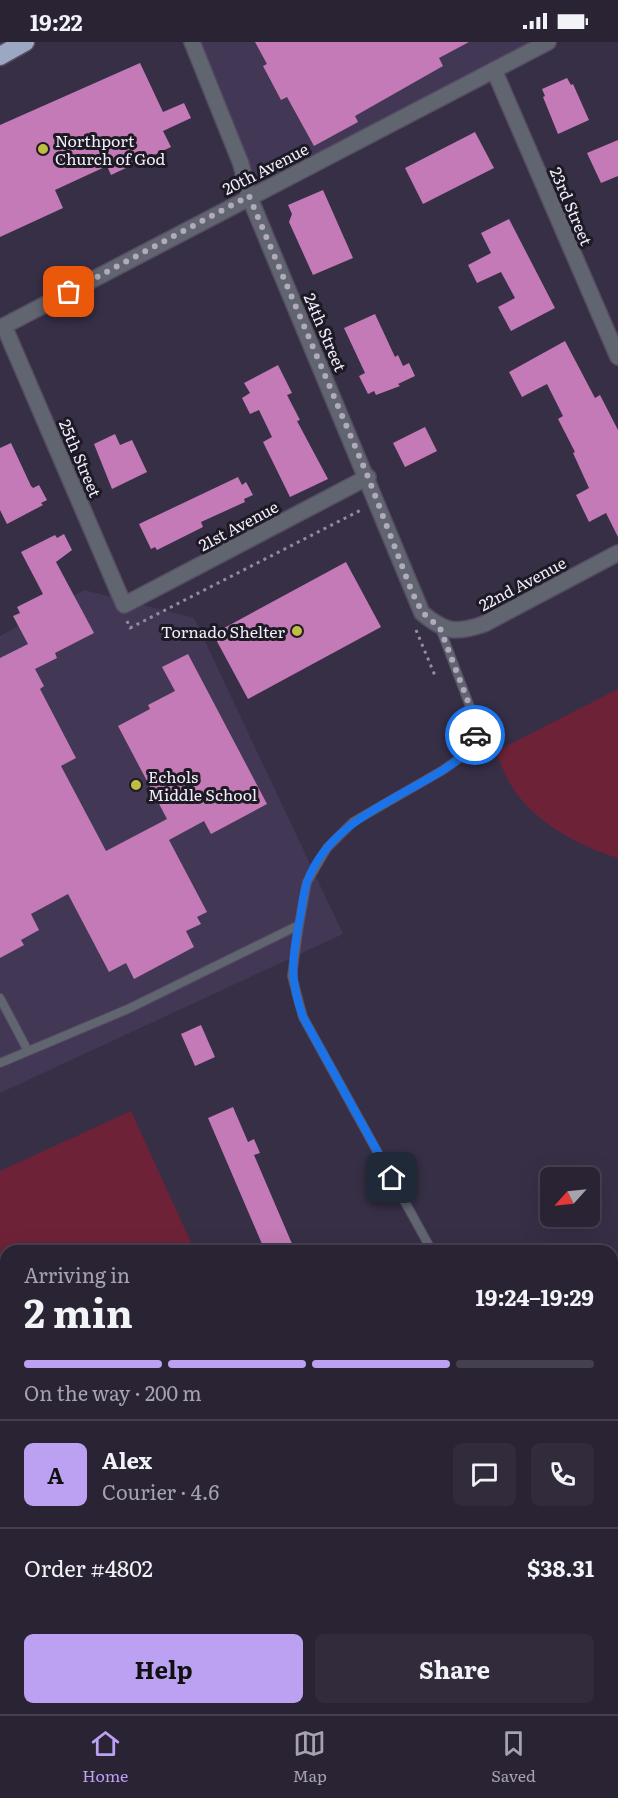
<!DOCTYPE html>
<html lang="en">
<head>
<meta charset="utf-8">
<style>
  :root { --surface:#292334; --page:#312b3c; --text:#f1f3f6; --muted:#a5a4ac; --line:#45404f; --accent:#bca0f2 }
  body { margin:0; font-family:Literata,serif; background:var(--page); color:var(--text); height:100vh; display:flex; flex-direction:column; font-size:22px; white-space:nowrap }
  * { box-sizing:border-box; margin:0 }
  p { font-size:20px; color:var(--muted) }
  .icon { flex:none; width:33px; height:33px; fill:none; stroke:currentColor; stroke-width:2; stroke-linecap:round; stroke-linejoin:round }
  .map { position:relative; flex:1; overflow:hidden }
  .drawer { position:absolute; left:0px; top:1203px; width:618px; height:470px; display:flex; flex-direction:column; background:var(--surface); border-radius:18px 18px 0 0; box-shadow:0 6px 24px #0002,0 0 0 2px var(--line) }
  .drawer>* { flex:none }
  .needle { width:39px; rotate:243deg }
  .buttons { position:absolute; left:540px; top:1125px; display:grid; gap:12px }
  .buttons a { display:grid; place-items:center; width:60px; height:60px; border-radius:9px; background:var(--surface); box-shadow:0 6px 24px #0002,0 0 0 2px var(--line); font-size:30px }
  .pin { position:absolute; display:grid; place-items:center; width:51px; height:51px; color:#fff; margin:-26px; border-radius:12px; box-shadow:0 3px 9px #0006 }
  .courier { position:absolute; display:grid; place-items:center; width:60px; height:60px; margin:-30px; border:4px solid #1a73e8; border-radius:50%; background:#fff; color:#222; box-shadow:0 2px 8px #0007 }
  .summary em { font-style:normal; font-weight:700 }
  .summary div { display:flex; flex-direction:column-reverse }
  .summary { display:flex; align-items:center; justify-content:space-between; height:102px; padding:0 24px }
  h1 { font-size:39px; font-weight:700; line-height:45px }
  .bar { display:grid; grid-template-columns:repeat(4,1fr); gap:9px 6px; align-content:center; height:72px; padding:0 24px }
  .bar i { height:8px; border-radius:4px; background:var(--line) }
  .bar .on { background:var(--accent) }
  .bar p { grid-column:span 4 }
  .line { display:flex; align-items:center; gap:15px; padding:0 24px; border-top:2px solid var(--line) }
  .line div { flex:1 }
  .round { display:grid; place-items:center; flex:none; width:63px; height:63px; border-radius:9px; background:var(--page) }
  .cta { display:flex; gap:12px; margin-top:auto; padding:12px 24px }
  .cta a { flex:1; height:69px; border-radius:9px; background:var(--accent); color:#111; font-size:24px; font-weight:700; line-height:69px; text-align:center }
  .cta a+a { background:var(--page); color:var(--text) }
  .status { display:flex; justify-content:space-between; align-items:center; height:42px; padding:0 30px; background:var(--surface); direction:ltr }
  .status svg { height:16px; fill:currentColor }
  .tab-bar { display:flex; justify-content:space-around; align-items:center; height:84px; border-top:2px solid var(--line); background:var(--surface); font-size:16px; color:var(--muted) }
  .tab-bar a { display:grid; justify-items:center; gap:3px }
  .tab-bar .on { color:var(--accent) }
  .map>svg:first-child { display:block }
</style>
</head>
<body>
<div class="status"><b>19:22</b><svg viewBox="0 0 49 12"><path d="M0 12V9h3v3zM5 12V6h3v6zM10 12V3h3v9zM15 12V0h3v12zM26 1h20v11H26zM47 4h2v5h-2z"/></svg></div>
<div class="map">
<svg width="618" height="1672" viewBox="0 0 618 1672">
  <rect width="100%" height="100%" fill="#372f46"/>
  <g fill="#423855">
    <polygon points="189,0 554,0 249,154"/>
    <polygon points="84,548 194,576 343,892 0,1051 0,594"/>
  </g>
  <g fill="#6e2237">
    <path d="M618,647V816C579,804 538,782 514,748C506,736 501,722 495,710Z"/>
    <polygon points="131,1069 195,1209 6,1209 6,1300 0,1303 0,1129"/>
  </g>
  <g fill="#c37ab6">
    <polygon points="255,0 469,0 439,16 443,24 355,74 358,80 314,104 287,55 281,58 263,24 267,22"/>
    <polygon points="140,21 163,70 184,61 191,76 163,89 171,105 111,133 107,124 55,148 63,166 0,195 0,83"/>
    <polygon points="567,36 571,43 573,42 589,78 558,92 543,55 545,54 542,47"/>
    <polygon points="475,90 494,126 423,162 405,126"/>
    <polygon points="618,98 618,134 601,141 587,111"/>
    <polygon points="323,148 353,216 313,233 289,180 292,172 288,163"/>
    <polygon points="509,177 555,266 511,289 498,265 515,256 501,230 477,241 468,223 491,211 481,191"/>
    <polygon points="375,272 395,315 398,313 403,324 409,321 415,334 398,342 400,344 376,353 374,349 368,352 359,334 365,331 344,286"/>
    <polygon points="565,299 595,356 600,353 618,388 618,495 606,471 589,480 576,453 589,446 573,411 575,410 558,377 563,374 547,342 522,355 509,330"/>
    <polygon points="278,323 292,351 287,353 300,378 297,379 328,437 290,455 263,400 272,395 259,368 250,372 242,356 250,351 244,341"/>
    <polygon points="425,385 437,409 405,425 393,401"/>
    <polygon points="115,392 120,403 132,398 147,430 112,447 94,402"/>
    <polygon points="11,401 31,444 33,446 39,443 47,458 41,461 43,463 7,482 0,468 0,406"/>
    <polygon points="238,435 242,443 246,440 253,453 244,457 245,460 201,480 203,485 157,508 155,505 151,507 139,482"/>
    <polygon points="64,492 72,508 56,520 94,591 55,611 57,616 35,627 44,644 40,647 76,716 61,724 106,809 167,777 118,684 150,667 148,663 175,649 162,625 188,612 267,762 211,792 204,779 169,798 207,870 197,875 201,882 186,889 194,905 134,937 126,921 109,930 68,852 31,872 39,888 21,898 24,903 0,916 0,616 28,602 13,574 20,571 17,565 43,552 21,510 55,493 57,496"/>
    <polygon points="346,520 381,585 248,657 213,592"/>
    <polygon points="201,983 215,1015 195,1024 181,992"/>
    <polygon points="233,1065 248,1100 254,1097 260,1111 254,1113 293,1204 280,1209 265,1209 208,1076"/>
  </g>
  <g fill="none" stroke-linecap="round" stroke-linejoin="round">
    <defs>
      <g id="lane">
        <polyline points="0,956 28,1009"/>
        <polyline points="0,1021 128,967 299,883"/>
        <polyline points="432,1209 303,975 292,934 299,883 307,840 327,806 353,780 443,728 467,711 475,692 472,670 440,586"/>
      </g>
      <g id="street">
        <path d="M192,0L241,122L249,154L422,571C445,590 455,592 484,582L618,511"/>
        <polyline points="494,28 618,315"/>
        <polyline points="4,284 124,563 368,435"/>
        <polyline points="0,286 548,0"/>
        <polyline points="612,1491 618,1487"/>
        <polyline points="340,1666 343,1672"/>
        <polyline points="264,1672 275,1666"/>
      </g>
      <polyline id="highway" points="0,14 25,0"/>
    </defs>
    <use href="#lane" stroke="#554d63" stroke-width="10"/>
    <use href="#street" stroke="#554d63" stroke-width="18"/>
    <use href="#highway" stroke="#554d63" stroke-width="21"/>
    <g stroke="#928c9f" stroke-width="3" stroke-dasharray="3 4.5" stroke-linecap="butt">
      <polyline points="127,579 130,586 361,468"/>
      <polyline points="416,588 436,636"/>
    </g>
    <use href="#lane" stroke="#606570" stroke-width="8"/>
    <use href="#street" stroke="#606570" stroke-width="15"/>
    <use href="#highway" stroke="#9ca8c3" stroke-width="18"/>
  </g>
  <g fill="none" stroke-linecap="round" stroke-linejoin="round">
    <polyline stroke="#b0aabc" stroke-width="6" stroke-dasharray="0 10.8" points="69,250 249,154 368,435 412,550 422,570 440,586 472,670 475,693"/>
    <path stroke="#1a73e8" stroke-width="8" d="M392,1136L303,975C289,938 292,914 300,876C302,865 303,851 307,840C326,787 381,764 426,738C449,725 464,717 475,693"/>
  </g>
  <g fill="#bfbe42" stroke="#1d1a24" stroke-width="2">
    <circle cx="43" cy="107" r="6"/>
    <circle cx="297" cy="589" r="6"/>
    <circle cx="136" cy="743" r="6"/>
  </g>
  <g text-anchor="middle" dominant-baseline="central" stroke-width="6" stroke-linejoin="round" paint-order="stroke">
    <g font-size="16" fill="#f1edfc" stroke="#1d1a24" text-anchor="start">
      <text x="55" y="98">Northport<tspan x="55" dy="18">Church of God</tspan></text>
      <text x="285" y="589" text-anchor="end">Tornado Shelter</text>
      <text x="148" y="734">Echols<tspan x="148" dy="18">Middle School</tspan></text>
    </g>
    <g font-size="16" fill="#f1edfc" stroke="#1d1a24">
      <text transform="translate(265 126) rotate(-27)">20th Avenue</text>
      <text transform="translate(572 164) rotate(67)">23rd Street</text>
      <text transform="translate(326 290) rotate(67)">24th Street</text>
      <text transform="translate(81 416) rotate(67)">25th Street</text>
      <text transform="translate(238 483) rotate(-28)">21st Avenue</text>
      <text transform="translate(522 541) rotate(-28)">22nd Avenue</text>
    </g>
  </g>
</svg>
<div class="buttons">
<a><svg class="needle" viewBox="-14 -14 28 28"><path d="M0-13l5 13h-10z" fill="#e53935"/><path d="M0 13l5-13h-10z" fill="#a5a4ac"/></svg></a>
</div>
<div class="pin" style="left:69px;top:250px;background:#ea580c"><svg class="icon" aria-label="bag" viewBox="0 0 24 24"><path d="M5 8h14l-1 12H6zM9 8a3 3 0 0 1 6 0"/></svg></div>
<div class="pin" style="left:392px;top:1136px;background:#1f2937"><svg class="icon" aria-label="home" viewBox="0 0 24 24"><path d="M3 11l9-7 9 7M6 9v11h12V9"/></svg></div>
<div class="courier" style="left:475px;top:693px"><svg class="icon" aria-label="car" viewBox="0 0 24 24"><path d="M5 17H2v-5l4-1 3-4h7l3 4 3 1v5h-3M9 17h6M6 11h13"/><circle cx="7" cy="17" r="2"/><circle cx="17" cy="17" r="2"/></svg></div>
<section class="drawer">
<div class="summary"><div><h1>2 min</h1><p>Arriving in</p></div><em>19:24–19:29</em></div>
<div class="bar"><i class="on"></i><i class="on"></i><i class="on"></i><i></i><p>On the way · 200 m</p></div>
<div class="line" style="height:108px"><b class="round" style="background:var(--accent);color:#111">A</b><div><b>Alex</b><p>Courier · 4.6</p></div><a class="round"><svg class="icon" aria-label="chat" viewBox="0 0 24 24"><path d="M4 5h16v11H9l-5 4z"/></svg></a><a class="round"><svg class="icon" aria-label="phone" viewBox="0 0 24 24"><path d="M5 4h4l2 5-3 2q2 4 5 5l2-3 5 2v4C11 20 4 13 5 4z"/></svg></a></div>
<div class="line" style="height:78px"><div>Order #4802</div><b>$38.31</b></div>
<div class="cta"><a>Help</a><a>Share</a></div>
</section>
</div>
<nav class="tab-bar">
<a class="on"><svg class="icon" aria-label="home" viewBox="0 0 24 24"><path d="M3 11l9-7 9 7M6 9v11h12V9"/></svg>Home</a>
<a><svg class="icon" aria-label="map" viewBox="0 0 24 24"><path d="M3 6l6-2 6 2 6-2v14l-6 2-6-2-6 2zM9 4v14M15 6v14"/></svg>Map</a>
<a><svg class="icon" aria-label="saved" viewBox="0 0 24 24"><path d="M7 4h10v16l-5-4-5 4z"/></svg>Saved</a>
</nav>
</body>
</html>
